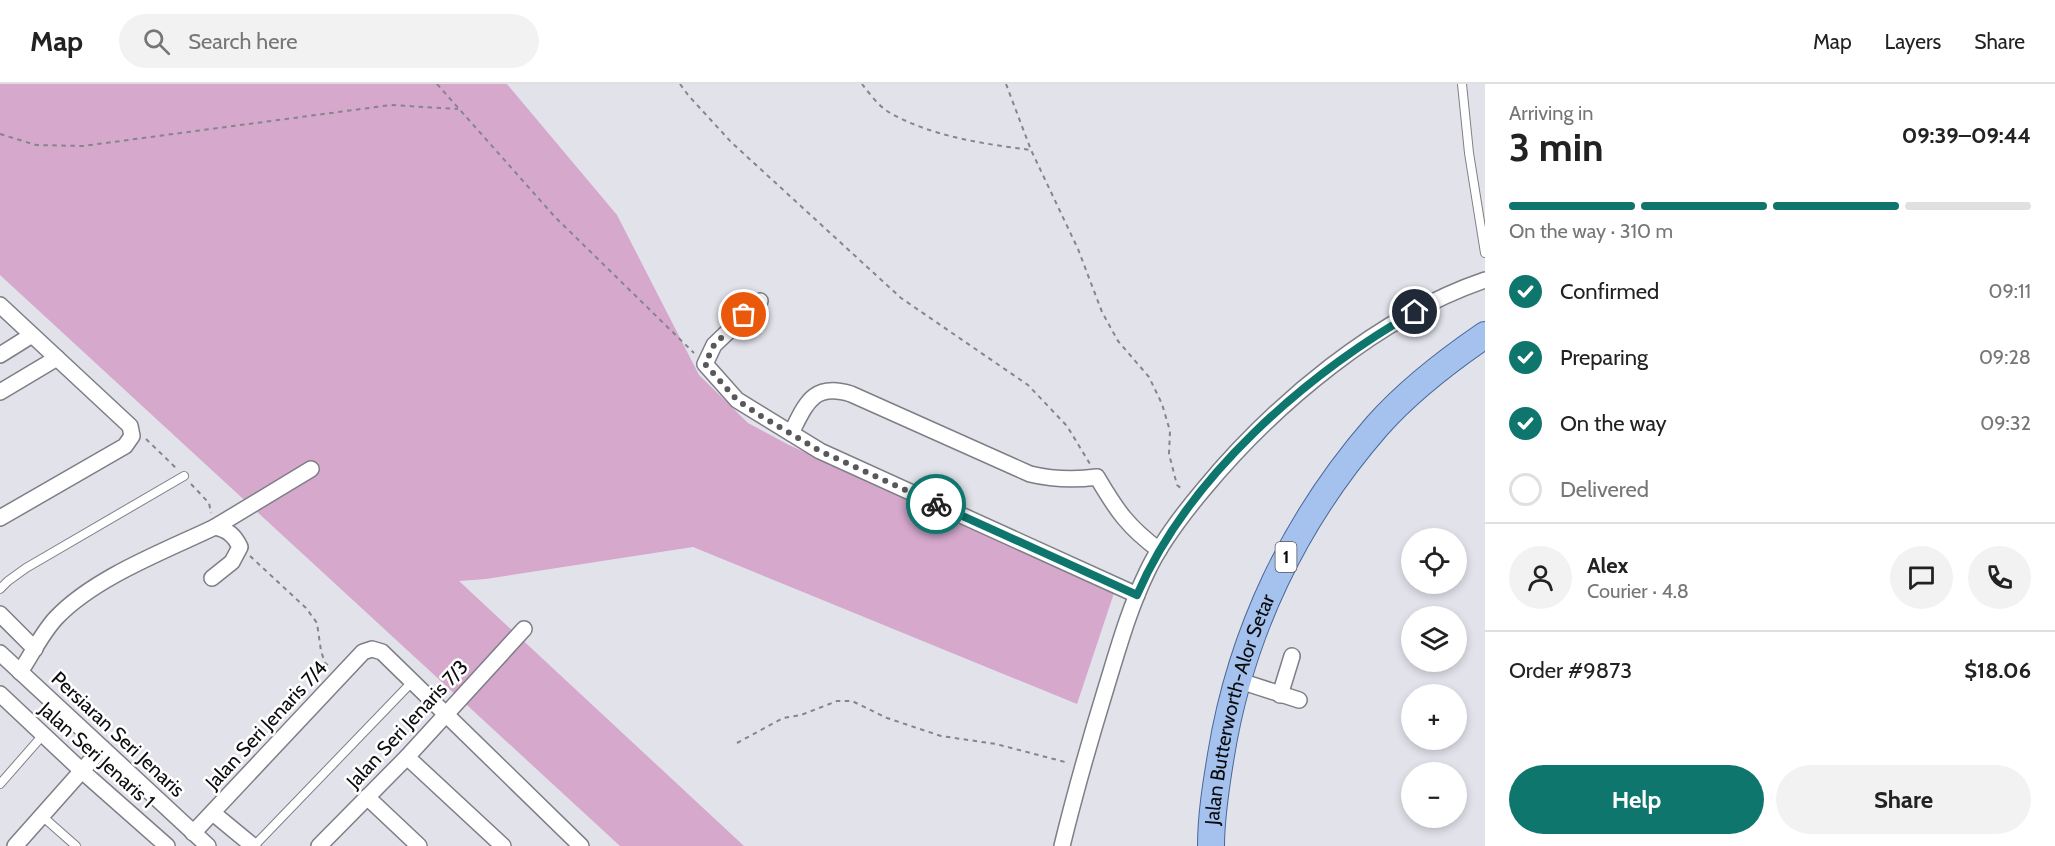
<!DOCTYPE html>
<html lang="en">
<head>
<meta charset="utf-8">
<style>
  :root { --surface:#fff; --page:#f2f2f2; --text:#222; --muted:#767676; --line:#e0e0e0; --accent:#0f766e }
  body { margin:0; font-family:Cabin,sans-serif; background:var(--page); color:var(--text); height:100vh; display:flex; flex-direction:column; font-size:22px; white-space:nowrap }
  * { box-sizing:border-box; margin:0 }
  p { font-size:20px; color:var(--muted) }
  .icon { flex:none; width:33px; height:33px; fill:none; stroke:currentColor; stroke-width:2; stroke-linecap:round; stroke-linejoin:round }
  .map { position:relative; flex:1; overflow:hidden }
  .drawer { display:flex; flex-direction:column; background:var(--surface); width:570px }
  .drawer>* { flex:none }
  .controls { position:absolute; left:1401px; top:444px; display:grid; gap:12px }
  .controls a { display:grid; place-items:center; width:66px; height:66px; border-radius:50%; background:var(--surface); box-shadow:0 3px 9px #0003; font-size:30px }
  .pin { position:absolute; display:grid; place-items:center; width:51px; height:51px; color:#fff; margin:-26px; border:3px solid #fff; border-radius:50%; box-shadow:0 2px 6px #0007 }
  .courier { position:absolute; display:grid; place-items:center; width:60px; height:60px; margin:-30px; border:4px solid #0f766e; border-radius:50%; background:#fff; color:#222; box-shadow:0 2px 8px #0007 }
  .overview em { font-style:normal; font-weight:700 }
  .overview div { display:flex; flex-direction:column-reverse }
  .overview { display:flex; align-items:center; justify-content:space-between; height:102px; padding:0 24px }
  h1 { font-size:39px; font-weight:700; line-height:45px }
  .bar { display:grid; grid-template-columns:repeat(4,1fr); gap:9px 6px; align-content:center; height:72px; padding:0 24px }
  .bar i { height:8px; border-radius:4px; background:var(--line) }
  .bar .on { background:var(--accent) }
  .bar p { grid-column:span 4 }
  .line { display:flex; align-items:center; gap:15px; padding:0 24px; border-top:2px solid var(--line) }
  .line div { flex:1 }
  .round { display:grid; place-items:center; flex:none; width:63px; height:63px; border-radius:32px; background:var(--page) }
  ol { padding:0 24px; list-style:none }
  li { display:flex; align-items:center; gap:18px; height:66px }
  li p { margin-inline-start:auto }
  li .icon { padding:6px; border-radius:50%; background:var(--accent); color:#fff; stroke-width:4 }
  li:last-child { color:var(--muted) }
  li i { width:33px; height:33px; border:3px solid var(--line); border-radius:50% }
  .primary-button { display:flex; gap:12px; margin-top:auto; padding:12px 24px }
  .primary-button a { flex:1; height:69px; border-radius:36px; background:var(--accent); color:#fff; font-size:24px; font-weight:700; line-height:69px; text-align:center }
  .primary-button a+a { background:var(--page); color:var(--text) }
  header { display:flex; align-items:center; gap:36px; box-sizing:border-box; height:84px; padding:0 30px; background:var(--surface); border-bottom:2px solid var(--line) }
  header strong { font-size:28px }
  nav { display:flex; gap:33px; margin-inline-start:auto; font-size:21px }
  .search { width:420px; height:54px; background:var(--page); display:flex; align-items:center; gap:15px; box-sizing:border-box; padding:0 21px; border-radius:33px; color:var(--muted); font-size:22px }
  main { display:flex; flex:1; min-height:0 }
  .map>svg:first-child { display:block }
</style>
</head>
<body>
<header>
<strong>Map</strong>
<div class="search"><svg class="icon" aria-label="search" viewBox="0 0 24 24"><circle cx="10" cy="10" r="6"/><path d="M15 15l6 6"/></svg>Search here</div>
<nav><a>Map</a><a>Layers</a><a>Share</a></nav>
</header>
<main>
<div class="map">
<svg width="1485" height="762" viewBox="0 0 1485 762">
  <rect width="100%" height="100%" fill="#e2e2eb"/>
  <polygon fill="#d5a8cc" points="0,0 507,0 617,131 699,291 748,339 789,361 1114,509 1077,620 693,463 486,495 459,497 744,762 620,762 0,191"/>
  <g fill="none" stroke-linecap="round" stroke-linejoin="round">
    <defs>
      <g id="lane">
        <polyline points="1462,0 1469,69 1485,169"/>
        <polyline points="0,505 8,497 26,484 184,392"/>
        <polyline points="0,700 43,651"/>
        <polyline points="42,732 76,762"/>
        <polyline points="254,762 412,598"/>
      </g>
      <g id="street">
        <polyline points="760,217 714,261 705,280 737,316 820,367 1137,511"/>
        <polyline points="0,221 130,342 132,352 125,362 0,434"/>
        <polyline points="0,271 32,251"/>
        <polyline points="0,308 57,274"/>
        <path d="M791,349C806,320 813,298 851,310L1030,390C1051,395 1076,396 1097,393C1117,427 1128,443 1159,466"/>
        <polyline points="215,443 311,385"/>
        <polyline points="0,530 35,565"/>
        <polyline points="0,569 208,762"/>
        <path d="M20,588C32,570 42,549 56,534C95,493 165,467 215,443C228,446 234,451 240,463L232,478L212,494"/>
        <polyline points="1237,596 1299,616"/>
        <polyline points="0,610 82,687 167,762"/>
        <polyline points="1280,611 1292,572"/>
        <polyline points="407,673 503,762"/>
        <polyline points="367,713 419,762"/>
        <polyline points="213,729 253,762"/>
        <polyline points="193,749 363,568 372,565 382,568 581,762"/>
        <polyline points="15,762 102,664"/>
        <polyline points="319,762 407,673 524,545"/>
        <path d="M1062,762C1075,709 1090,656 1106,604C1118,565 1129,525 1147,488C1161,458 1182,431 1203,406C1274,320 1379,232 1485,196"/>
      </g>
      <g id="primary">
        <path id="s1" d="M1211,762C1211,732 1216,701 1221,671C1241,548 1295,436 1377,342C1408,307 1447,277 1485,251"/>
      </g>
    </defs>
    <use href="#lane" stroke="#7e7e87" stroke-width="10"/>
    <use href="#street" stroke="#7e7e87" stroke-width="18"/>
    <use href="#primary" stroke="#486898" stroke-width="28"/>
    <g stroke="#85858b" stroke-width="2" stroke-dasharray="4.5 4.5" stroke-linecap="butt">
      <polyline points="437,0 555,133 694,269"/>
      <polyline points="680,0 688,11 731,58 901,214 1028,301 1067,342 1090,380"/>
      <path d="M862,0C869,9 878,21 887,27C928,52 984,60 1031,66"/>
      <polyline points="1006,0 1031,66 1078,165 1102,228 1118,257 1149,293 1162,320 1170,347 1169,370 1177,401 1183,406"/>
      <polyline points="0,50 36,61 83,62 391,21 458,25"/>
      <polyline points="146,355 177,385"/>
      <polyline points="191,400 209,419 211,429"/>
      <polyline points="250,472 306,524 317,539 321,567 325,579 329,582"/>
      <polyline points="737,659 783,634 801,631 837,617 852,617 887,634 941,652 996,660 1069,679"/>
    </g>
    <use href="#lane" stroke="#fff" stroke-width="8"/>
    <use href="#street" stroke="#fff" stroke-width="15"/>
    <use href="#primary" stroke="#a5c2ee" stroke-width="26"/>
  </g>
  <g fill="none" stroke-linecap="round" stroke-linejoin="round">
    <polyline stroke="#57575c" stroke-width="6" stroke-dasharray="0 10.8" points="744,231 714,261 705,280 737,316 761,332 820,367 936,420"/>
    <path stroke="#0f766e" stroke-width="8" d="M936,420L1137,511C1188,393 1305,291 1415,228"/>
  </g>
  <g text-anchor="middle" dominant-baseline="central" stroke-width="5" stroke-linejoin="round" paint-order="stroke">
    <rect fill="#fff" stroke="#555557" stroke-width="1.5" x="1275.5" y="458" width="21" height="30" rx="4.5"/>
    <g font-size="18" font-weight="bold" fill="#0c0c0f">
      <text x="1286" y="473">1</text>
    </g>
    <g font-size="20" fill="#0c0c0f" stroke="#fff">
      <text stroke="none"><textPath href="#s1" startOffset="140">Jalan Butterworth-Alor Setar</textPath></text>
      <text transform="translate(407 640) rotate(-47)">Jalan Seri Jenaris 7/3</text>
      <text transform="translate(266 641) rotate(-47)">Jalan Seri Jenaris 7/4</text>
      <text transform="translate(118 650) rotate(43)">Persiaran Seri Jenaris</text>
      <text transform="translate(97 671) rotate(42)">Jalan Seri Jenaris 1</text>
    </g>
  </g>
</svg>
<div class="controls">
<a><svg class="icon" aria-label="locate" viewBox="0 0 24 24"><circle cx="12" cy="12" r="6"/><path d="M12 2v4M12 18v4M2 12h4M18 12h4"/></svg></a>
<a><svg class="icon" aria-label="layers" viewBox="0 0 24 24"><path d="M12 4l9 5-9 5-9-5zM3 14l9 5 9-5"/></svg></a>
<a>+</a>
<a>−</a>
</div>
<div class="pin" style="left:744px;top:231px;background:#ea580c"><svg class="icon" aria-label="bag" viewBox="0 0 24 24"><path d="M5 8h14l-1 12H6zM9 8a3 3 0 0 1 6 0"/></svg></div>
<div class="pin" style="left:1415px;top:228px;background:#1f2937"><svg class="icon" aria-label="home" viewBox="0 0 24 24"><path d="M3 11l9-7 9 7M6 9v11h12V9"/></svg></div>
<div class="courier" style="left:936px;top:420px"><svg class="icon" aria-label="bike" viewBox="0 0 24 24"><circle cx="6" cy="16" r="4"/><circle cx="18" cy="16" r="4"/><path d="M6 16l4-8h5l3 8M10 8l3 8H6M13 5h3"/></svg></div>
</div>
<section class="drawer">
<div class="overview"><div><h1>3 min</h1><p>Arriving in</p></div><em>09:39–09:44</em></div>
<div class="bar"><i class="on"></i><i class="on"></i><i class="on"></i><i></i><p>On the way · 310 m</p></div>
<ol>
<li><svg class="icon" aria-label="check" viewBox="0 0 24 24"><path d="M5 12l5 5 9-10"/></svg>Confirmed<p>09:11</p></li>
<li><svg class="icon" aria-label="check" viewBox="0 0 24 24"><path d="M5 12l5 5 9-10"/></svg>Preparing<p>09:28</p></li>
<li><svg class="icon" aria-label="check" viewBox="0 0 24 24"><path d="M5 12l5 5 9-10"/></svg>On the way<p>09:32</p></li>
<li><i></i>Delivered</li>
</ol>
<div class="line" style="height:108px"><a class="round"><svg class="icon" aria-label="person" viewBox="0 0 24 24"><circle cx="12" cy="8" r="4"/><path d="M4 21q1-7 8-7t8 7"/></svg></a><div><b>Alex</b><p>Courier · 4.8</p></div><a class="round"><svg class="icon" aria-label="chat" viewBox="0 0 24 24"><path d="M4 5h16v11H9l-5 4z"/></svg></a><a class="round"><svg class="icon" aria-label="phone" viewBox="0 0 24 24"><path d="M5 4h4l2 5-3 2q2 4 5 5l2-3 5 2v4C11 20 4 13 5 4z"/></svg></a></div>
<div class="line" style="height:78px"><div>Order #9873</div><b>$18.06</b></div>
<div class="primary-button"><a>Help</a><a>Share</a></div>
</section>
</main>
</body>
</html>
